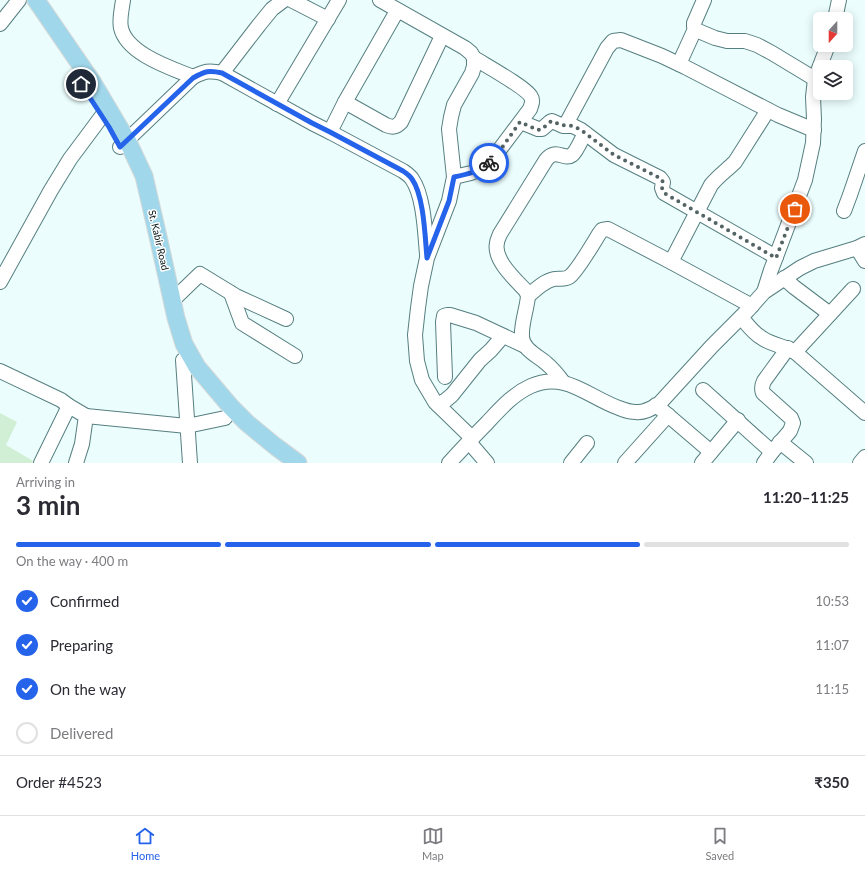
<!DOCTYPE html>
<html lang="en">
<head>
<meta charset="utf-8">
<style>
  :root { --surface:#fff; --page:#f2f2f3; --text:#2b2b33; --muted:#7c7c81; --line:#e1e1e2; --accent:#2563eb }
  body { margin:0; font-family:Lato,sans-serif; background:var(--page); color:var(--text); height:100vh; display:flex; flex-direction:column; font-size:15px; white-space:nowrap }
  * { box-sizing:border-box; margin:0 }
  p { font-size:13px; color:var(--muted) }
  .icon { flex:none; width:22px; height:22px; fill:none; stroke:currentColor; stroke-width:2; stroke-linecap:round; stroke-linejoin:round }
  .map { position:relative; height:463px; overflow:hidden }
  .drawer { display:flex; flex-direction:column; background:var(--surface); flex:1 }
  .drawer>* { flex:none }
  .needle { width:26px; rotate:201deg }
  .fabs { position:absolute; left:813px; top:12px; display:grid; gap:8px }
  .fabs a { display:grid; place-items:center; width:40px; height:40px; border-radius:6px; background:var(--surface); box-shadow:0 2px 10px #0003; font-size:20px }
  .pin { position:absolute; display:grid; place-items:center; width:34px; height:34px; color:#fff; margin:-17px; border:2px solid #fff; border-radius:50%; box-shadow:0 1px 4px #0007 }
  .courier { position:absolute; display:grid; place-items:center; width:40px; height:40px; margin:-20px; border:3px solid #2563eb; border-radius:50%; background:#fff; color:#222; box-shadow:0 1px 5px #0007 }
  .head em { font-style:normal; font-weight:700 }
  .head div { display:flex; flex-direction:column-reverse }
  .head { display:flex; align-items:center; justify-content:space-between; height:68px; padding:0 16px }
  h1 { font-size:26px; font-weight:700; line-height:30px }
  .bar { display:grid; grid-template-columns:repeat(4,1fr); gap:6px 4px; align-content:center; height:48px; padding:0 16px }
  .bar i { height:5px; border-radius:3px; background:var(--line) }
  .bar .current { background:var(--accent) }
  .bar p { grid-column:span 4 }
  .line { display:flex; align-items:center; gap:10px; padding:0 16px; border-top:1px solid var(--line) }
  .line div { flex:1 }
  ol { padding:0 16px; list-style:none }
  li { display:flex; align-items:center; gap:12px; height:44px }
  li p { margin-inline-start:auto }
  li .icon { padding:4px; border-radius:50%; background:var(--accent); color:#fff; stroke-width:4 }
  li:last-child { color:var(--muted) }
  li i { width:22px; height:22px; border:2px solid var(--line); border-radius:50% }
  .tab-bar { display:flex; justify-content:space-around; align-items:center; height:56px; border-top:1px solid var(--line); background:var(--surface); font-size:11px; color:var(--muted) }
  .tab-bar a { display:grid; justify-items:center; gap:2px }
  .tab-bar .current { color:var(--accent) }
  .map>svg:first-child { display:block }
</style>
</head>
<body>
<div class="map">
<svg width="865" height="463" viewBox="0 0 865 463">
  <rect width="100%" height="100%" fill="#ebfdfd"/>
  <polygon fill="#d1efd4" points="0,413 17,422 6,445 33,461 32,463 0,463"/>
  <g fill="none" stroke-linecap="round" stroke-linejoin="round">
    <defs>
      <g id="minor">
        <path d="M123,0C122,9 119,19 121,28C127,54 171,68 193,77"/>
        <polyline points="291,0 328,19"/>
        <polyline points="380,0 465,48 471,53 474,58 474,66 472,73 454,105 451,117 449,129 454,177 449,201 427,258 421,286 418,308 415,335 417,361 422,380 435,402 472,438"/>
        <polyline points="704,0 694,23 694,26 696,30 715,38 727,41 745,41 757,45 772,53 815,79"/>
        <polyline points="835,19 839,0"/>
        <polyline points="0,24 19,0"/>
        <polyline points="679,64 695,29"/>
        <polyline points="222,73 259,25 272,9 284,0"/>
        <path d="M345,102L386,125C393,128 396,127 401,122L442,36"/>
        <polyline points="277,104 339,0"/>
        <polyline points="521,122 538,129 542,129 550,122 552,121 563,126 573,126 581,130 614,155 660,178 663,182 662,188 664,193 776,257"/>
        <polyline points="565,126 607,48 613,41 621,40 662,56 685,67 778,115 814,130"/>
        <polyline points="330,132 345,102 397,11"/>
        <path d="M120,147L193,77C205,71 209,70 222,73L312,123L330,132L403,171C406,173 410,176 412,179C424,196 425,233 427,254"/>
        <path d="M454,177L471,173L482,168L491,161L530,109C531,105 534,101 531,97C527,88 485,65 474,58"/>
        <polyline points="844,211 850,195 865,151"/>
        <polyline points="857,248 865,261"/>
        <path d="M671,262L711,185C718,176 727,170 735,162L768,110"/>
        <polyline points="784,278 794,287 830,314"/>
        <polyline points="0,282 51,190 70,159 102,116"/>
        <polyline points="764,292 771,270 805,180 813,143 814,119 813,97 815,79 828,45"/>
        <polyline points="231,293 242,323 295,356"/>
        <path d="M528,296C535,290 544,281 554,279C559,278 564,280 569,277C576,273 594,242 599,234L602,230L608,229L671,262L752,306"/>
        <polyline points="172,301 200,274 236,296 286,319"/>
        <path d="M741,317C747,324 753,333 762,338C772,345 784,346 795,352L865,413"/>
        <polyline points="795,352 853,289"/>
        <polyline points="183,360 190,463"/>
        <polyline points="0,371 61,400 69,406 86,416 82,444 76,463"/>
        <polyline points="445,377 443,322 444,316 447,315 450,315 476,323 525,346"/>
        <path d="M563,382C558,375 553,369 546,363C538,356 522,349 522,336C521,324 527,309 528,296L526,291C516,280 493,260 497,243C497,240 499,237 500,234L546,160C556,147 564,161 572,155C577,151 582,138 585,133"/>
        <polyline points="703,390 772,452 764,463"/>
        <polyline points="438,405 446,400 452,395 480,360 491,350 503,336"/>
        <polyline points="656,405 711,452"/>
        <polyline points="86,416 187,426 225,418"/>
        <polyline points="469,442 487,463"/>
        <polyline points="780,442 806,463"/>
        <path d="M772,452L790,431L793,423L791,418L763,393C761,388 762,385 764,381L788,348"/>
        <polyline points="41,463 69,406"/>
        <path d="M449,463C462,449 474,436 487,423C500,409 513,394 531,386C565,371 588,397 619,408C624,410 631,412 636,412C645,413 652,408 659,404L712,346L748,310L764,292L800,268L814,261L857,248L865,244"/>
        <polyline points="571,463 587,443"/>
        <polyline points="625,463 668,415"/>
        <polyline points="702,463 738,420"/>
        <polyline points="860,463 865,457"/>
      </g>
      <polyline id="major" points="36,0 93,83 128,142 144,176 159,241 176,318 184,344 197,367 231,407 247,423 275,446 298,463"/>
    </defs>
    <use href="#minor" stroke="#567f80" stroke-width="16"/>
    <use href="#major" stroke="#d7d9d9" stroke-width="19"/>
    <use href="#minor" stroke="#fff" stroke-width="14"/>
    <use href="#major" stroke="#a0d7ea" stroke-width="17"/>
  </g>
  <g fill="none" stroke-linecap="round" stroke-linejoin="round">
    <polyline stroke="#546464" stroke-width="4" stroke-dasharray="0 7.2" points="489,163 501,149 520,122 538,130 542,129 550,122 552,121 561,125 573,126 581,130 614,155 660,178 663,182 662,188 664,193 776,258 795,209"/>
    <path stroke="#2563eb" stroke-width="5" d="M81,84L109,127L120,147L193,78C205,71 209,70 222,73L312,123L330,132L403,171C406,173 410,176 412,179C424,196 425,237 427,258L449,201L454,177C469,174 477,172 489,163"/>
  </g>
  <g text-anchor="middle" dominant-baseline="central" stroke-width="3" stroke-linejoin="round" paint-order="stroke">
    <g font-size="10" fill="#031212" stroke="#fff">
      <text transform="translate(159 240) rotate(77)">St. Kabir Road</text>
    </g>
  </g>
</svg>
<div class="fabs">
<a><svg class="needle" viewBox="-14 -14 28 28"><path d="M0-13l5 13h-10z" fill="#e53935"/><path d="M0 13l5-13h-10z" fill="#7c7c81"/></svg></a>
<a><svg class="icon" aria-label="layers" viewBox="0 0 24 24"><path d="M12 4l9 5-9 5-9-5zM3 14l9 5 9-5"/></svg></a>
</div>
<div class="pin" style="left:795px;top:209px;background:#ea580c"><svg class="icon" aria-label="bag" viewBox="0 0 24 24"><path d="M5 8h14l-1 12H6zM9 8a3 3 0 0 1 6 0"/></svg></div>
<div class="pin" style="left:81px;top:84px;background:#1f2937"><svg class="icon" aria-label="home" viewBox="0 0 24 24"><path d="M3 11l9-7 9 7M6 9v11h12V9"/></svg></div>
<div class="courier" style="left:489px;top:163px"><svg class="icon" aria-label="bike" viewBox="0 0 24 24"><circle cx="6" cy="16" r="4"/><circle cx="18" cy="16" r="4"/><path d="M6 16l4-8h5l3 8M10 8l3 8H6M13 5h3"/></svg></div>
</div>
<section class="drawer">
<div class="head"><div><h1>3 min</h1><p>Arriving in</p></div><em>11:20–11:25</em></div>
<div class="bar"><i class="current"></i><i class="current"></i><i class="current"></i><i></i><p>On the way · 400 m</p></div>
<ol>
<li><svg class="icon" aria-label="check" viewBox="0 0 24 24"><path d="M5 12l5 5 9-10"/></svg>Confirmed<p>10:53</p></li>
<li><svg class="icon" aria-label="check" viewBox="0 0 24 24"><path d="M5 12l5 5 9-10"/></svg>Preparing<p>11:07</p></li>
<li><svg class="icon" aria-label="check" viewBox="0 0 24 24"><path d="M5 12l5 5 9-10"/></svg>On the way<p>11:15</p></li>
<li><i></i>Delivered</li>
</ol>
<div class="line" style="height:52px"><div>Order #4523</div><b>₹350</b></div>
</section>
<nav class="tab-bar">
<a class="current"><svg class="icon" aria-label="home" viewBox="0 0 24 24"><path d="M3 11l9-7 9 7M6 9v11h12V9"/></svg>Home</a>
<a><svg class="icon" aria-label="map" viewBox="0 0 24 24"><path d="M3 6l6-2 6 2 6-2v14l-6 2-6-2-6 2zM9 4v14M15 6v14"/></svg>Map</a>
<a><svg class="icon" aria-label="saved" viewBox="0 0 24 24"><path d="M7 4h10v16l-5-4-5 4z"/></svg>Saved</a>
</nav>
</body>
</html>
